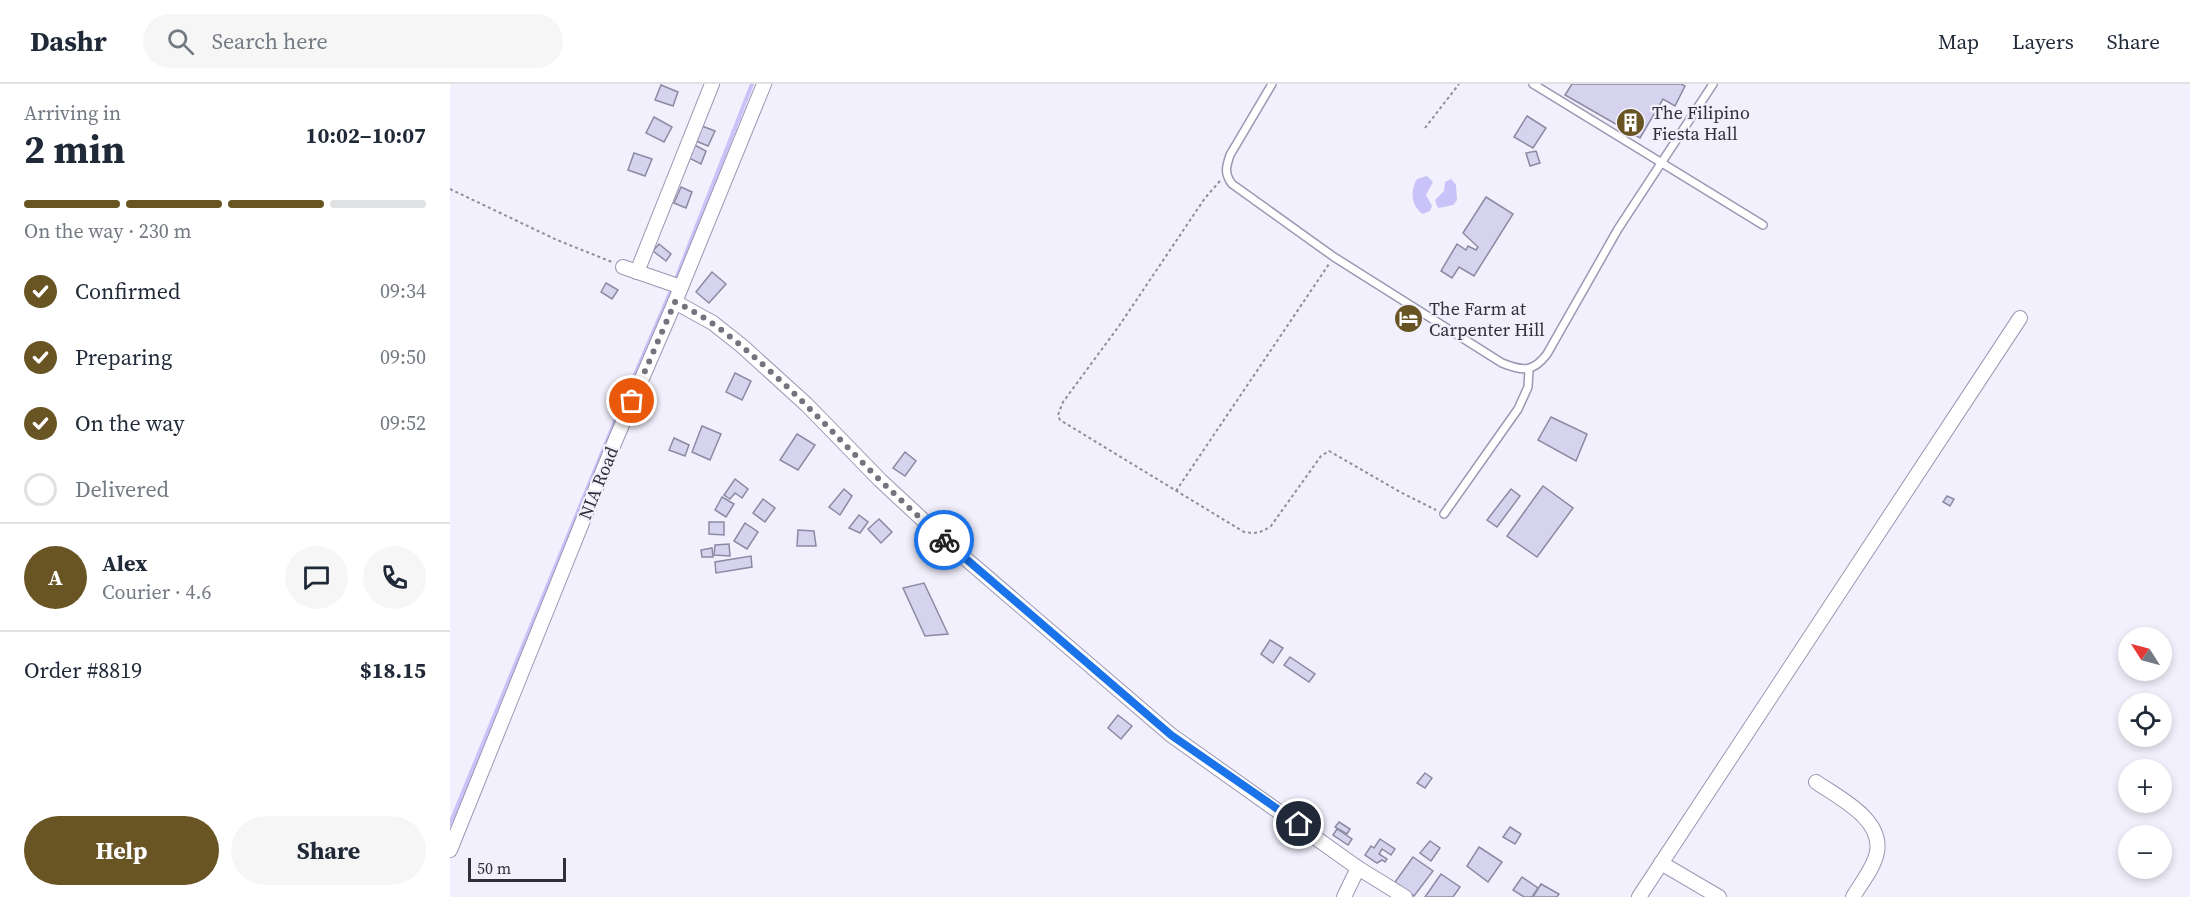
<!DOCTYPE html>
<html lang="en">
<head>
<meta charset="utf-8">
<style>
  :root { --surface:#fff; --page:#f6f6f7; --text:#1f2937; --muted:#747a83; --line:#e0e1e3; --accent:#695423 }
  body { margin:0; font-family:"Source Serif 4",serif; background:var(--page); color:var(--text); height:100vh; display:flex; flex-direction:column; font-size:22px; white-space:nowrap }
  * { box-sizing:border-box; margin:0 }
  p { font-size:20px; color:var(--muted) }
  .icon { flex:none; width:33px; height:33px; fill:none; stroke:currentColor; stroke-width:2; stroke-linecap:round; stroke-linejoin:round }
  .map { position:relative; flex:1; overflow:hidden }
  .drawer { display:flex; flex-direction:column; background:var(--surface); width:450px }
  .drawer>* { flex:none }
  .needle { width:39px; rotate:306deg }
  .buttons { position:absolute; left:1668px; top:543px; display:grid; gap:12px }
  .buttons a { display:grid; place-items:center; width:54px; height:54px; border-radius:50%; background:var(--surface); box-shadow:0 3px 9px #0003; font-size:30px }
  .scale { position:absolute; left:18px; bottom:15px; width:98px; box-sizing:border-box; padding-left:6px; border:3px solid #302f3a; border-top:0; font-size:16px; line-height:21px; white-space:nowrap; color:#302f3a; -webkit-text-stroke:4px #f1f0fc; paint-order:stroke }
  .pin { position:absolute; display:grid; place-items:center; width:51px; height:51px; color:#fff; margin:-26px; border:3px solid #fff; border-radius:50%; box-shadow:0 2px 6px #0007 }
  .courier { position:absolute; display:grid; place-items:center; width:60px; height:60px; margin:-30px; border:4px solid #1a73e8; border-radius:50%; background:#fff; color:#222; box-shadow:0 2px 8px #0007 }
  .overview em { font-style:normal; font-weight:700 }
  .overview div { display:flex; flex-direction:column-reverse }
  .overview { display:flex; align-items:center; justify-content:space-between; height:102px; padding:0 24px }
  h1 { font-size:39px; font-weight:700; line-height:45px }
  .bar { display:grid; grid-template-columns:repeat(4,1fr); gap:9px 6px; align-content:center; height:72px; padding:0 24px }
  .bar i { height:8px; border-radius:4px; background:var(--line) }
  .bar .active { background:var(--accent) }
  .bar p { grid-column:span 4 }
  .line { display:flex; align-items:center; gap:15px; padding:0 24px; border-top:2px solid var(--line) }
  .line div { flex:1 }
  .round { display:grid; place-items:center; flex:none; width:63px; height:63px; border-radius:32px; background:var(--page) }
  ol { padding:0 24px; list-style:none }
  li { display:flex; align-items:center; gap:18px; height:66px }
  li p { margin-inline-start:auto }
  li .icon { padding:6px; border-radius:50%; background:var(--accent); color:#fff; stroke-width:4 }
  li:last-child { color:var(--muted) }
  li i { width:33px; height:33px; border:3px solid var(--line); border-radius:50% }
  .primary-button { display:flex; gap:12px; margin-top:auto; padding:12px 24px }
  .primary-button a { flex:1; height:69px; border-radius:36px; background:var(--accent); color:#fff; font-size:24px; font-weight:700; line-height:69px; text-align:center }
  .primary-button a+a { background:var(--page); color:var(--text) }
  header { display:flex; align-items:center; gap:36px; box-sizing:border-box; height:84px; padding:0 30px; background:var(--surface); border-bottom:2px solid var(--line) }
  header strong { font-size:28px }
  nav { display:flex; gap:33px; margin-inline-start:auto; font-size:21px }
  .search { width:420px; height:54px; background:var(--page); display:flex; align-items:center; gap:15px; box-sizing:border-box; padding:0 21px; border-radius:33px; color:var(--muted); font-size:22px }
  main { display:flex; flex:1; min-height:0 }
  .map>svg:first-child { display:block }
</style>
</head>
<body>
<header>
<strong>Dashr</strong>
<div class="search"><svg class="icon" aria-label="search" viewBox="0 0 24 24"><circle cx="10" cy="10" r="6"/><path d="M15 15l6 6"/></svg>Search here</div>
<nav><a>Map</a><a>Layers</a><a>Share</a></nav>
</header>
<main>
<section class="drawer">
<div class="overview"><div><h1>2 min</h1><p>Arriving in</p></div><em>10:02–10:07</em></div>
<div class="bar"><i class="active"></i><i class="active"></i><i class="active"></i><i></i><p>On the way · 230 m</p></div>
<ol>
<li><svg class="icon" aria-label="check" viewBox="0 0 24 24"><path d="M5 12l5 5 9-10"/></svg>Confirmed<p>09:34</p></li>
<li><svg class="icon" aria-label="check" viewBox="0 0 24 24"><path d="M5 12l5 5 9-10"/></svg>Preparing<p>09:50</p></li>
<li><svg class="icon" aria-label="check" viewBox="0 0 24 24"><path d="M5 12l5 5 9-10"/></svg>On the way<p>09:52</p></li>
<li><i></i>Delivered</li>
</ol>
<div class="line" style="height:108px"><b class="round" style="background:var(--accent);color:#fff">A</b><div><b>Alex</b><p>Courier · 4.6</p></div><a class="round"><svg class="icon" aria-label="chat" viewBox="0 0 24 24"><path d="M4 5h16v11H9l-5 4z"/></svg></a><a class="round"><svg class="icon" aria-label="phone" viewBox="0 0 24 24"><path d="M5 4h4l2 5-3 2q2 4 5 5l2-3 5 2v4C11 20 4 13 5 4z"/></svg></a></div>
<div class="line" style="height:78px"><div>Order #8819</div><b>$18.15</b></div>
<div class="primary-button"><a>Help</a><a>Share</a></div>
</section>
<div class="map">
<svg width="1740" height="813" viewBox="0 0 1740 813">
  <rect width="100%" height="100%" fill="#f1f0fc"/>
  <g fill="#c9c3fa">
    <path d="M977,92L983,98L976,111L982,122L980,127L973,130C961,122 960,107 967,95Z"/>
    <polygon points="1001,95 1006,101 1007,116 1003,121 989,124 987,122 985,116 994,107 995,98"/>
  </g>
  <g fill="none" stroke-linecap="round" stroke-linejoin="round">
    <g stroke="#c9c3fa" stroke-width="4">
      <polyline points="226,195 302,0"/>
      <polyline points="0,740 165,337 220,209"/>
    </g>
  </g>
  <g fill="#d5d3ee" stroke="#8c89a3" stroke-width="1.5">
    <polygon points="1122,0 1231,0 1235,2 1225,22 1213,15 1190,54 1115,11"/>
    <polygon points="211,1 228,8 223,22 205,16"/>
    <polygon points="1077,32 1096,44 1083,64 1064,53"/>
    <polygon points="204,33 222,43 214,58 196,49"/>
    <polygon points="252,42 265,47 258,62 246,57"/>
    <polygon points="243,60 256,67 251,80 237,73"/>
    <polygon points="1086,67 1090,79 1080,82 1076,69"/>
    <polygon points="184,69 202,75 195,92 178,86"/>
    <polygon points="231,103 242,108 236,124 224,119"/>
    <polygon points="1036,113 1063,130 1024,192 1009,183 1002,194 991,187 1007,160 1016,166 1018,162 1026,166 1028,163 1013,149"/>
    <polygon points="209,160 221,170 216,177 203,167"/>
    <polygon points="262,188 276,200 259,219 246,208"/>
    <polygon points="156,199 168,206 162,215 151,208"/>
    <polygon points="285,289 301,297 292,316 276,308"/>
    <polygon points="1101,333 1137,350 1126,377 1088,356"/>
    <polygon points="252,342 271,350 260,376 242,368"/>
    <polygon points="347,350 365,361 348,386 330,376"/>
    <polygon points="224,354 239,361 235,372 219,366"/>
    <polygon points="455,368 466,377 455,392 443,384"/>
    <polygon points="285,395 298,405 292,414 285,409 280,415 274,411"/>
    <polygon points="1093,402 1123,424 1087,473 1057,452"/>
    <polygon points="394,405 402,412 390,431 379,423"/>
    <polygon points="1061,405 1070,412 1047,443 1037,436"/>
    <polygon points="1497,412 1504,415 1500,422 1493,418"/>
    <polygon points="272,413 284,420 276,433 265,426"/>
    <polygon points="313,415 325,424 315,438 303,429"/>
    <polygon points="409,431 418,438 410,449 399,444"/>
    <polygon points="429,435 442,448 431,459 418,445"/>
    <polygon points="259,438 274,438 274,451 259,450"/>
    <polygon points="295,439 308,448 297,465 284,457"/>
    <polygon points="348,446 364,447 366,462 347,462"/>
    <polygon points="279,460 280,472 264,471 265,461"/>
    <polygon points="262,464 263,473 252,473 251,466"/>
    <polygon points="301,472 302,483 266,489 265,478"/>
    <polygon points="474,499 498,550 475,552 453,504"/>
    <polygon points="820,556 833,564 823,579 811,570"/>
    <polygon points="840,573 865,590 859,598 834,581"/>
    <polygon points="668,631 682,642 671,655 658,644"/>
    <polygon points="975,689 982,694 975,704 967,699"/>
    <polygon points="889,738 900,745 897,750 885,743"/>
    <polygon points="1060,743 1071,750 1065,760 1053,753"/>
    <polygon points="887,745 902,755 898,761 883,751"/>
    <polygon points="930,755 945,765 941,771 932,765 929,770 937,775 935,778 932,776 927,779 915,771 921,762 924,764"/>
    <polygon points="980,757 990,764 981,777 970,769"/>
    <polygon points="1029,763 1052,778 1038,798 1017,782"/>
    <polygon points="963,773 983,787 964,812 945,798"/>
    <polygon points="991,790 1010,803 1003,813 975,813"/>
    <polygon points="1072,793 1088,804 1082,813 1074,813 1063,806"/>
    <polygon points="1091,800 1109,810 1107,813 1083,813"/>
  </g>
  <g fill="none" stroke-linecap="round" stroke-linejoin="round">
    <defs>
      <g id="service">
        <path d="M822,0L780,71C776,83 774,89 782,100L884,173L1052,279C1072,287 1083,289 1097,270L1168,145L1263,0"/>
        <polyline points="1083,0 1313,141"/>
        <polyline points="994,430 1068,325 1078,303 1079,285"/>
      </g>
      <g id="minor">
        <polyline points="173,183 231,203"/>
        <polyline points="187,188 262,0"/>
        <polyline points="225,218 263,239 292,262 357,321 430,396 502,463 721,651 908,784 955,813"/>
        <path d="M1366,698C1389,714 1433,735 1427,768C1424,784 1411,799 1403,813"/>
        <polyline points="0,766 165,357 225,218 314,0"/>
        <polyline points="1211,779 1269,813"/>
        <polyline points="894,813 908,784"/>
        <polyline points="1189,813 1570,234"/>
      </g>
    </defs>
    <use href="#service" stroke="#9a98b2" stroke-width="10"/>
    <use href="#minor" stroke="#9a98b2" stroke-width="16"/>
    <g stroke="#8e8d99" stroke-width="2" stroke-dasharray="3 3" stroke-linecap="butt">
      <polyline points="975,44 1009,0"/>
      <path d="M770,97L755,114L669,242L613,318L608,331L610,336L794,448C806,450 811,449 821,442L871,372L879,367L950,408L986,426"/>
      <polyline points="0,105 107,156 162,178"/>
      <polyline points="726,407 879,180"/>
    </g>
    <use href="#service" stroke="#fff" stroke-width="7"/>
    <use href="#minor" stroke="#fff" stroke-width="14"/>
  </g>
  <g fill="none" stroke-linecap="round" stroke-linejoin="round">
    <path stroke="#74737e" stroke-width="6" stroke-dasharray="0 10.8" d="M182,317L225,218C262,235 290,260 320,287C351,315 379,344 408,374C435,402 465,429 494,456"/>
    <polyline stroke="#1a73e8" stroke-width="8" points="494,456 721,651 849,740"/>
  </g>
  <defs>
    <symbol id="building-disc" viewBox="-11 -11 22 22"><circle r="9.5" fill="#695423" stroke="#f1f0fc"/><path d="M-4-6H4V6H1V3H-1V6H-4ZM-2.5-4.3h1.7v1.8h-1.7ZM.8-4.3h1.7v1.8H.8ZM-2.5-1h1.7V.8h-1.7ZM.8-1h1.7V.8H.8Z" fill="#fff"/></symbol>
    <symbol id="hotel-disc" viewBox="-11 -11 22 22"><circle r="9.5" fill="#695423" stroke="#f1f0fc"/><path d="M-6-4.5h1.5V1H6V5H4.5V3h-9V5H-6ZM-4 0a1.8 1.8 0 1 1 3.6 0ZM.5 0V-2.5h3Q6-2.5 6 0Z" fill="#fff"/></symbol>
  </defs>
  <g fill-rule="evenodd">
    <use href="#building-disc" x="1164" y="22" width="33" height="33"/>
    <use href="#hotel-disc" x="942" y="218" width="33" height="33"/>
  </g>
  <g text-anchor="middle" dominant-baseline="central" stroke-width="4.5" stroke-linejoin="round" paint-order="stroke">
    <g font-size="18" fill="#302f3a" stroke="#f1f0fc" text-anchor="start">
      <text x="1202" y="28">The Filipino<tspan x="1202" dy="21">Fiesta Hall</tspan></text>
      <text x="979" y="224">The Farm at<tspan x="979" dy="21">Carpenter Hill</tspan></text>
    </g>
    <g font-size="18" fill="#302f3a" stroke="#f1f0fc">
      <text transform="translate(148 399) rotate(-68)">NIA Road</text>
    </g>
  </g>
</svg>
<div class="buttons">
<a><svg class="needle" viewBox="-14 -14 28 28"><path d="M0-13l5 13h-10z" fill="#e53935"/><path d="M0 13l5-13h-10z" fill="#747a83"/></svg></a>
<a><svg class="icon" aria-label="locate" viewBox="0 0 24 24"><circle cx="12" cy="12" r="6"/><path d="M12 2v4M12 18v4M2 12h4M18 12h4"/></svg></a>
<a>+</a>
<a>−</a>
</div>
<div class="scale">50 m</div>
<div class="pin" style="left:182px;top:317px;background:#ea580c"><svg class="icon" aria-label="bag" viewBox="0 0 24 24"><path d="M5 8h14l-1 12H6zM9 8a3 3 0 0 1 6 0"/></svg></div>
<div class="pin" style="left:849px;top:740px;background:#1f2937"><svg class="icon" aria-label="home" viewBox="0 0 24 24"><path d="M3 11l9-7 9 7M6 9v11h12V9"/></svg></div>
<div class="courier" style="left:494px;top:456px"><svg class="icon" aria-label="bike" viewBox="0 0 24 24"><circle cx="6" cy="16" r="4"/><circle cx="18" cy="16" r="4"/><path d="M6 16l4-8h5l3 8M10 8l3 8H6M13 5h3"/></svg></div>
</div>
</main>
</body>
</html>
